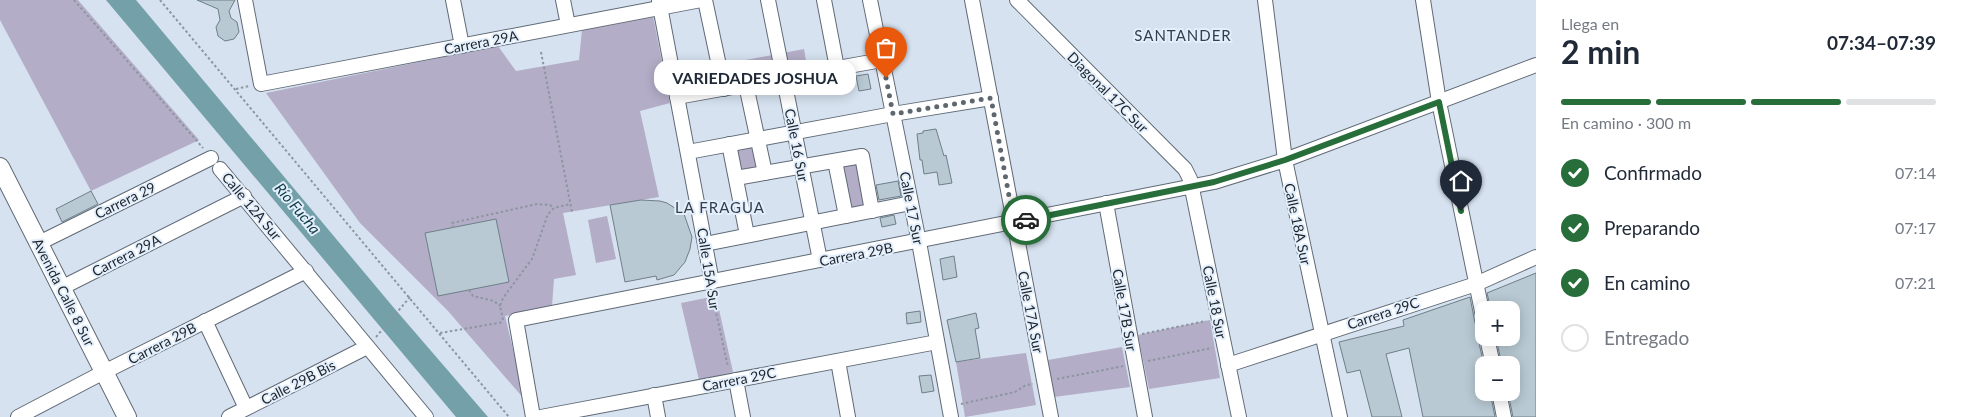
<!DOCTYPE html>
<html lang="es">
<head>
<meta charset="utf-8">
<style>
  :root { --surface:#fff; --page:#f6f6f7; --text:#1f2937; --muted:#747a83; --line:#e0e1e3; --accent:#276e3a }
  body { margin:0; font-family:Lato,sans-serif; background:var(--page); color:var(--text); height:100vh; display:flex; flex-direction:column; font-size:19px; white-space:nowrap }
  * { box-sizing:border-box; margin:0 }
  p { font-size:16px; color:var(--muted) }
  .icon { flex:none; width:28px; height:28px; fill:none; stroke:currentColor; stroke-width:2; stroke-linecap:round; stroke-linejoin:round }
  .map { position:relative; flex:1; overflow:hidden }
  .details { display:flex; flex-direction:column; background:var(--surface); width:425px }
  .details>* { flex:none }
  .controls { position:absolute; left:1475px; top:301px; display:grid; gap:10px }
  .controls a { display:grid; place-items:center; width:45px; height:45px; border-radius:10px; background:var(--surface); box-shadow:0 2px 12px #0003; font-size:25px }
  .pin { position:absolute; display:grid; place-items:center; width:42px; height:42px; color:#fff; margin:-51px -21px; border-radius:50% 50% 50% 0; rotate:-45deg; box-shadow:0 0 5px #0007 }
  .pin .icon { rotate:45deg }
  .courier { position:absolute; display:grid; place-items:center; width:50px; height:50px; margin:-25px; border:4px solid #276e3a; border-radius:50%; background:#fff; color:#222; box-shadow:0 1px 6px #0007 }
  .bubble { position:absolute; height:35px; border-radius:15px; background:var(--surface); box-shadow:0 2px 12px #0003; font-size:16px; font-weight:700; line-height:35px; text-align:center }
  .headline em { font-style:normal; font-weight:700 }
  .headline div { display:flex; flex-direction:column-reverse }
  .headline { display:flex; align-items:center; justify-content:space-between; height:85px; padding:0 25px }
  h1 { font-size:32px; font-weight:700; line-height:38px }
  .bar { display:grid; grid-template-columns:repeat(4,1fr); gap:8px 5px; align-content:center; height:60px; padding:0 25px }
  .bar i { height:6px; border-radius:4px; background:var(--line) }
  .bar .current { background:var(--accent) }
  .bar p { grid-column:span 4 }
  ol { padding:0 25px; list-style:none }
  li { display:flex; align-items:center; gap:15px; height:55px }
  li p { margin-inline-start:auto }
  li .icon { padding:5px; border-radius:50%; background:var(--accent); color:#fff; stroke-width:4 }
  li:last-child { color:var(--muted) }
  li i { width:28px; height:28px; border:2px solid var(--line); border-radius:50% }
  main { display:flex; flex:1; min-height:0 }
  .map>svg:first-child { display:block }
</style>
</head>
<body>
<main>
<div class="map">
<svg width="1536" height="417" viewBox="0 0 1536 417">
  <rect width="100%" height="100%" fill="#d6e2f0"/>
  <g fill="#b3adc7">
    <polygon points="0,0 78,0 199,140 91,191 0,20"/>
    <polygon points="653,16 670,103 640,111 659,197 563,213 576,275 554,279 552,306 505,316 525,400 448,311 360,223 266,93 498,46 516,71 579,60 582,30"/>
    <polygon points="804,49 808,73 724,89 719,65"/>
    <polygon points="758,139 765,173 736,178 729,144"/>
    <polygon points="862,156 871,210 847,215 836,162"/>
    <polygon points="607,216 616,259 596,263 588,220"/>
    <polygon points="716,296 733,372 699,380 681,303"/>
    <polygon points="1210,320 1220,378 1149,389 1138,335"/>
    <polygon points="1122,347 1130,387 1054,397 1048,360"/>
    <polygon points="1026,353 1036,405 965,417 956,362"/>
  </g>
  <polygon fill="#74a0a9" points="106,0 136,0 394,308 488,417 456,417"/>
  <g fill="#b8c9d3" stroke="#6f7f88">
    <polygon points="197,0 235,0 229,11 231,18 237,22 239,32 234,39 225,41 218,36 216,27 220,20 218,9"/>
    <polygon points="868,74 871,89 859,91 856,76"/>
    <polygon points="936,129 944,156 946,155 952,183 939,185 937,172 924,174 922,160 920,160 917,134 923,133 923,131"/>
    <polygon points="898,181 901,196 879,200 876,185"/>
    <polygon points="91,191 98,204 62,222 56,209"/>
    <polygon points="641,200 660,201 667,203 684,214 692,237 690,249 685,262 674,275 657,280 656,276 625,282 610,205"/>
    <polygon points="894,215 896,224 882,227 880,218"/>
    <polygon points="496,219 509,282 438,296 425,233"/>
    <polygon points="954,256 957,277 943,280 940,259"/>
    <polygon points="1536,273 1536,417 1513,417 1508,392 1511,392 1511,365 1502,365 1496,338 1511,338 1511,310 1491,310 1487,293"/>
    <polygon points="1470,297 1475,323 1480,333 1478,339 1484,365 1484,392 1490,392 1495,417 1423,417 1409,348 1386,354 1402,417 1372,417 1360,370 1347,373 1339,342 1404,326 1403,320"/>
    <polygon points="920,311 921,322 907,324 906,313"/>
    <polygon points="976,313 979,328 975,329 980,358 956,362 947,320"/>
    <polygon points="931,375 934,391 922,393 919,376"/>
  </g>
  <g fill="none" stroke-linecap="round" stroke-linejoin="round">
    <defs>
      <g id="minor">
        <polyline points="245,0 261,84 701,0"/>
        <polyline points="453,0 462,46"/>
        <polyline points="563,0 568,25"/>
        <polyline points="705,0 724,89"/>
        <polyline points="768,0 820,260"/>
        <polyline points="824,0 837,68"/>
        <polyline points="870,0 919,242 951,417"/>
        <polyline points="972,0 1051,417"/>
        <polyline points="1017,0 1176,160 1185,169 1190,179 1239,417"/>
        <polyline points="1265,0 1285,160 1340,417"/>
        <polyline points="1423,0 1439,102 1484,321"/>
        <polyline points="659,1 712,282"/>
        <polyline points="746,85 765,173"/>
        <polyline points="677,97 882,60"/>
        <polyline points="729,144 747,235"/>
        <polyline points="688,152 893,114 991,98"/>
        <polyline points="835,161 846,216"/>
        <polyline points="220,169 426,417"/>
        <polyline points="736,178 862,156 872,211"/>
        <polyline points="1106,203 1145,417"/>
        <polyline points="39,243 211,158"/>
        <polyline points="705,244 911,203"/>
        <polyline points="61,288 244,196"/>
        <polyline points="205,321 246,408"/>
        <polyline points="1487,338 1493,365"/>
        <polyline points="838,361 848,417"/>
        <polyline points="1228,365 1476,284 1536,257"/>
        <polyline points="736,380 743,417"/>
        <polyline points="1499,392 1504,417"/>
        <polyline points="654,395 658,417"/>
        <polyline points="18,417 104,372 306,271"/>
        <polyline points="229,417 367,347"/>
        <polyline points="533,417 516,320 1214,182 1285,160 1536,65"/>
        <polyline points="541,417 937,342"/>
      </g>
      <polyline id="major" points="0,167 127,417"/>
    </defs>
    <use href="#minor" stroke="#606a76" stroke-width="16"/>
    <use href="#major" stroke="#606a76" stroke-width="20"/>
    <g stroke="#8c96a0" stroke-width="2" stroke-dasharray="2.5 2.5" stroke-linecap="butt">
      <polyline points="74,0 203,148"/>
      <polyline points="160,0 509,417"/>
      <polyline points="541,52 572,212"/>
      <polyline points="236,89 249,86"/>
      <polyline points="453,228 452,223 537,204 550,205 554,208"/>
      <polyline points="469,290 473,296 494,301 500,306"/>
      <polyline points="712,294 728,367"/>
      <polyline points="503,320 500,306 503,298 532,259 548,214 554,208 570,204"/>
      <polyline points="440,333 504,322"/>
      <polyline points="1142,334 1206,321"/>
      <polyline points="376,337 410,297"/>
      <polyline points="1148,361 1212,348"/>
      <polyline points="1057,379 1124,366"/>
      <polyline points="961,404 1015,392 1026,385 1033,384"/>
    </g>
    <use href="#minor" stroke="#fff" stroke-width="14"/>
    <use href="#major" stroke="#fff" stroke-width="18"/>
  </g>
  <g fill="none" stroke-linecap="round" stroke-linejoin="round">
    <polyline stroke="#5e666e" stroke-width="5" stroke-dasharray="0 9" points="886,78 893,114 991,98 1014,223 1026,220"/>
    <polyline stroke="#276e3a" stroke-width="6" points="1026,220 1214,182 1285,160 1439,102 1461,211"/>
  </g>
  <g text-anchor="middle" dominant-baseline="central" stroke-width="4" stroke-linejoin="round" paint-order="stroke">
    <g font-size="14" fill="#1e2328" stroke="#e3effd">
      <text transform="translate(481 42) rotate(-11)">Carrera 29A</text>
      <text transform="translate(1108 92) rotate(45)">Diagonal 17C Sur</text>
      <text transform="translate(797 145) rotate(79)">Calle 16 Sur</text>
      <text transform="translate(125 200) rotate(-26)">Carrera 29</text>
      <text transform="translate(252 206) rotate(50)">Calle 12A Sur</text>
      <text transform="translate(912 208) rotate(79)">Calle 17 Sur</text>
      <text transform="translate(1298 224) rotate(78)">Calle 18A Sur</text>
      <text transform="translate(856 254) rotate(-11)">Carrera 29B</text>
      <text transform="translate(126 255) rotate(-27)">Carrera 29A</text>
      <text transform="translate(709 269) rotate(81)">Calle 15A Sur</text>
      <text transform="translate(64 292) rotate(63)">Avenida Calle 8 Sur</text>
      <text transform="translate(1215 302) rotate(79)">Calle 18 Sur</text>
      <text transform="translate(1125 310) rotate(80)">Calle 17B Sur</text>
      <text transform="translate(1031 312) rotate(79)">Calle 17A Sur</text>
      <text transform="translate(1383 313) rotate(-18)">Carrera 29C</text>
      <text transform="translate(162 343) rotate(-27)">Carrera 29B</text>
      <text transform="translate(739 379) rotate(-11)">Carrera 29C</text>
      <text transform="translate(298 382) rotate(-27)">Calle 29B Bis</text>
    </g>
    <g font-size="15" letter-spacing="1" fill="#353e4a" stroke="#e3effd">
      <text x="1183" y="35">SANTANDER</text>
      <text x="720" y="207">LA FRAGUA</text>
    </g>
    <g font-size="15" font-style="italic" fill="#0e3941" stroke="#e3effd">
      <text transform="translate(298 208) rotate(50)">Río Fucha</text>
    </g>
  </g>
</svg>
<div class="controls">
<a>+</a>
<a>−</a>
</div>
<div class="pin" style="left:886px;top:78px;background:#ea580c"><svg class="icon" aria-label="bag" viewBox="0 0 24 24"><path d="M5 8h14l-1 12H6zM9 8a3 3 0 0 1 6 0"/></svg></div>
<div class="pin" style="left:1461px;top:211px;background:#1f2937"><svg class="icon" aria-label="home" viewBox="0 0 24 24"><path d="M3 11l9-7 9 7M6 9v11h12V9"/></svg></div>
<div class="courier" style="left:1026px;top:220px"><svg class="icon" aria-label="car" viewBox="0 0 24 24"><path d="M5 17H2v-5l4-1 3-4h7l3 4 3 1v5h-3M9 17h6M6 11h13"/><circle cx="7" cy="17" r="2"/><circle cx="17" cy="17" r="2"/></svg></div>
<div class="bubble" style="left:654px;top:60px;width:202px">VARIEDADES JOSHUA</div>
</div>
<section class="details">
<div class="headline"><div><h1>2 min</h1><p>Llega en</p></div><em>07:34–07:39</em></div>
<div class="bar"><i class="current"></i><i class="current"></i><i class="current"></i><i></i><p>En camino · 300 m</p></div>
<ol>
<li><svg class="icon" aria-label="check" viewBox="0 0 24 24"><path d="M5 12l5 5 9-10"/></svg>Confirmado<p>07:14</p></li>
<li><svg class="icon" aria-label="check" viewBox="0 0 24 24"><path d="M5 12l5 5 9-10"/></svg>Preparando<p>07:17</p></li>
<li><svg class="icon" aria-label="check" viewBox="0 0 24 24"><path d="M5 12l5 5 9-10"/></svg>En camino<p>07:21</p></li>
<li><i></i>Entregado</li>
</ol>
</section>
</main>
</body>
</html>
